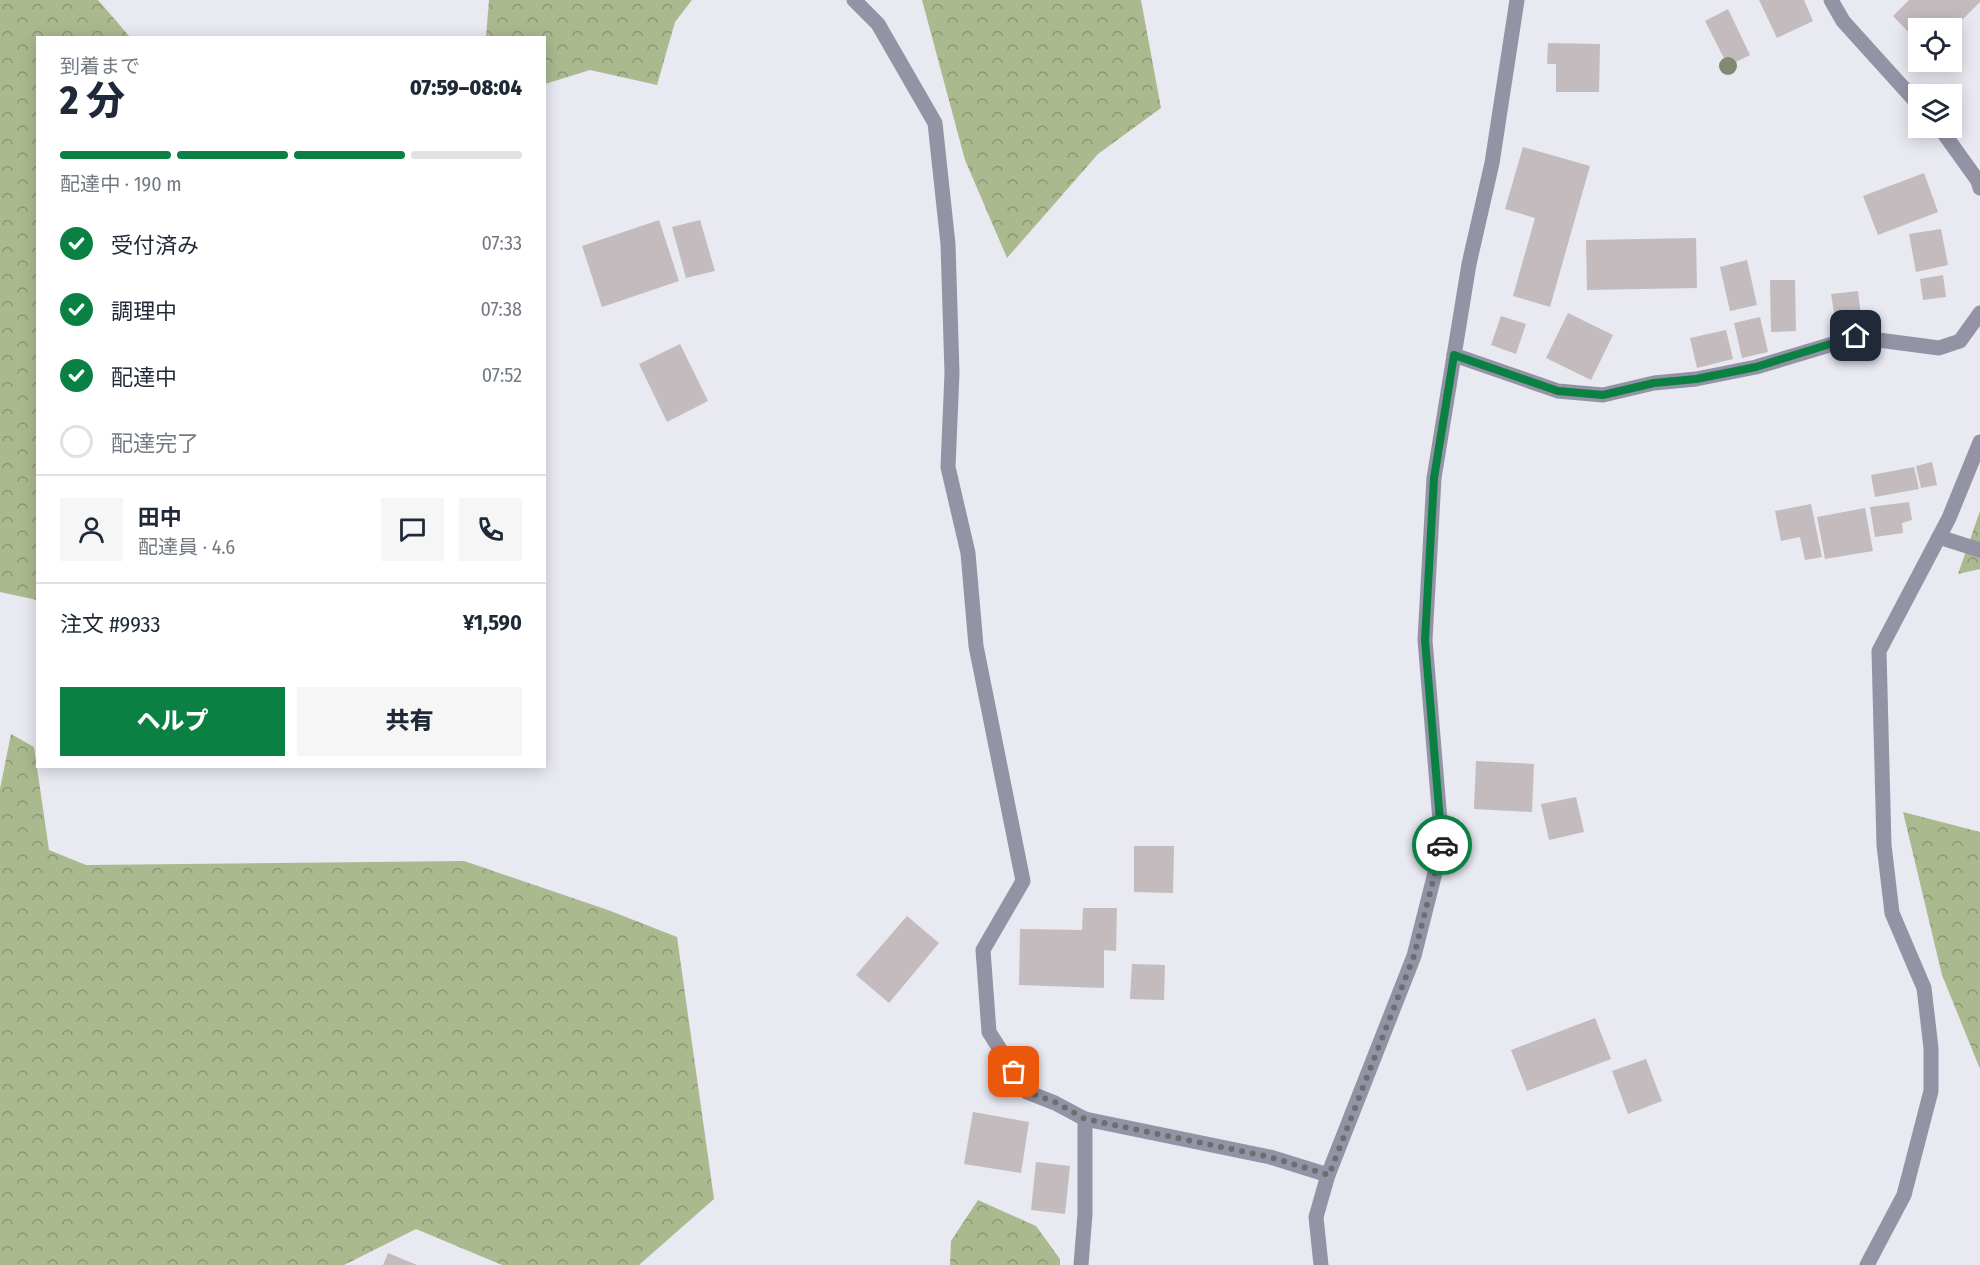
<!DOCTYPE html>
<html lang="ja">
<head>
<meta charset="utf-8">
<style>
  :root { --surface:#fff; --page:#f6f6f7; --text:#1f2937; --muted:#747a83; --line:#e0e1e3; --accent:#0b8043 }
  body { margin:0; font-family:"Fira Sans Condensed","Noto Sans JP",sans-serif; background:var(--page); color:var(--text); height:100vh; display:flex; flex-direction:column; font-size:22px; white-space:nowrap }
  * { box-sizing:border-box; margin:0 }
  p { font-size:20px; color:var(--muted) }
  .icon { flex:none; width:33px; height:33px; fill:none; stroke:currentColor; stroke-width:2; stroke-linecap:round; stroke-linejoin:round }
  .map { position:relative; flex:1; overflow:hidden }
  .sheet { position:absolute; left:36px; top:36px; width:510px; height:732px; display:flex; flex-direction:column; background:var(--surface); border-radius:0px; box-shadow:0 3px 15px #0003 }
  .sheet>* { flex:none }
  .controls { position:absolute; left:1908px; top:18px; display:grid; gap:12px }
  .controls a { display:grid; place-items:center; width:54px; height:54px; border-radius:0px; background:var(--surface); box-shadow:0 3px 15px #0003; font-size:30px }
  .pin { position:absolute; display:grid; place-items:center; width:51px; height:51px; color:#fff; margin:-26px; border-radius:12px; box-shadow:0 3px 9px #0006 }
  .courier { position:absolute; display:grid; place-items:center; width:60px; height:60px; margin:-30px; border:4px solid #0b8043; border-radius:50%; background:#fff; color:#222; box-shadow:0 2px 8px #0007 }
  .head em { font-style:normal; font-weight:800 }
  .head div { display:flex; flex-direction:column-reverse }
  .head { display:flex; align-items:center; justify-content:space-between; height:102px; padding:0 24px }
  h1 { font-size:39px; font-weight:800; line-height:45px }
  .bar { display:grid; grid-template-columns:repeat(4,1fr); gap:9px 6px; align-content:center; height:72px; padding:0 24px }
  .bar i { height:8px; border-radius:4px; background:var(--line) }
  .bar .on { background:var(--accent) }
  .bar p { grid-column:span 4 }
  .line { display:flex; align-items:center; gap:15px; padding:0 24px; border-top:2px solid var(--line) }
  .line div { flex:1 }
  .round { display:grid; place-items:center; flex:none; width:63px; height:63px; border-radius:0px; background:var(--page) }
  ol { padding:0 24px; list-style:none }
  li { display:flex; align-items:center; gap:18px; height:66px }
  li p { margin-inline-start:auto }
  li .icon { padding:6px; border-radius:50%; background:var(--accent); color:#fff; stroke-width:4 }
  li:last-child { color:var(--muted) }
  li i { width:33px; height:33px; border:3px solid var(--line); border-radius:50% }
  .button { display:flex; gap:12px; margin-top:auto; padding:12px 24px }
  .button a { flex:1; height:69px; border-radius:0px; background:var(--accent); color:#fff; font-size:24px; font-weight:800; line-height:69px; text-align:center }
  .button a+a { background:var(--page); color:var(--text) }
  .map>svg:first-child { display:block }
</style>
</head>
<body>
<div class="map">
<svg width="1980" height="1265" viewBox="0 0 1980 1265">
  <defs>
    <pattern id="forest-crowns" width="20" height="18" patternUnits="userSpaceOnUse" patternTransform="scale(1.5)"><rect width="20" height="18" fill="#abb98f"/><path d="M2 6a3 3 0 1 1 6 0M12 15a3 3 0 1 1 6 0" fill="none" stroke="#8b9775"/></pattern>
  </defs>
  <rect width="100%" height="100%" fill="#e8e9f1"/>
  <g fill="url(#forest-crowns)">
    <polygon points="0,0 98,0 130,37 38,38 37,600 0,592"/>
    <polygon points="489,0 692,0 675,22 657,85 590,70 545,84 544,38 486,37"/>
    <polygon points="922,0 1141,0 1161,108 1098,154 1007,258 965,160"/>
    <polygon points="1980,511 1980,569 1958,574"/>
    <polygon points="11,734 34,747 49,850 86,865 464,861 608,910 677,937 714,1199 639,1265 502,1265 416,1229 344,1265 0,1265 0,789"/>
    <polygon points="1903,812 1980,832 1980,1069 1942,975"/>
    <polygon points="978,1200 1036,1226 1060,1259 1060,1265 950,1265 951,1241"/>
  </g>
  <g fill="#c4bbbe">
    <polygon points="1759,0 1804,0 1813,21 1777,38"/>
    <polygon points="1909,0 1980,0 1980,2 1952,30 1918,28 1918,42 1893,16"/>
    <polygon points="1728,9 1750,55 1728,66 1705,21"/>
    <polygon points="1548,43 1600,44 1599,92 1556,92 1556,64 1547,64"/>
    <polygon points="1523,147 1590,166 1550,307 1513,296 1535,218 1505,209"/>
    <polygon points="1924,173 1938,212 1878,235 1863,196"/>
    <polygon points="659,220 679,281 602,307 582,246"/>
    <polygon points="700,220 715,271 686,278 672,227"/>
    <polygon points="1941,229 1948,265 1916,272 1909,234"/>
    <polygon points="1696,238 1697,288 1587,290 1586,240"/>
    <polygon points="1747,260 1757,305 1730,311 1720,267"/>
    <polygon points="1943,275 1946,297 1923,300 1920,279"/>
    <polygon points="1770,280 1795,280 1796,331 1771,332"/>
    <polygon points="1858,291 1861,316 1835,319 1831,294"/>
    <polygon points="1568,313 1613,335 1591,380 1546,358"/>
    <polygon points="1501,316 1526,324 1516,354 1491,345"/>
    <polygon points="1760,317 1768,352 1742,358 1734,323"/>
    <polygon points="1726,330 1733,359 1697,368 1690,338"/>
    <polygon points="680,344 708,401 667,422 639,364"/>
    <polygon points="1932,462 1937,485 1921,488 1916,466"/>
    <polygon points="1914,467 1919,489 1875,497 1871,475"/>
    <polygon points="1909,502 1912,520 1902,523 1903,533 1875,537 1870,507"/>
    <polygon points="1811,504 1822,557 1805,560 1800,537 1781,541 1775,511"/>
    <polygon points="1865,508 1873,551 1825,559 1817,517"/>
    <polygon points="1476,761 1534,764 1532,812 1474,809"/>
    <polygon points="1576,797 1584,832 1549,840 1541,804"/>
    <polygon points="1134,846 1174,846 1173,893 1134,892"/>
    <polygon points="1083,908 1117,908 1116,951 1104,950 1104,988 1019,985 1020,929 1082,930"/>
    <polygon points="907,916 939,943 889,1003 856,975"/>
    <polygon points="1132,964 1165,965 1164,1000 1130,999"/>
    <polygon points="1595,1018 1611,1059 1527,1091 1511,1050"/>
    <polygon points="1646,1059 1662,1101 1628,1114 1612,1071"/>
    <polygon points="973,1112 1029,1122 1021,1173 964,1164"/>
    <polygon points="1036,1162 1070,1166 1065,1214 1031,1210"/>
    <polygon points="388,1253 417,1265 383,1265"/>
  </g>
  <g fill="none" stroke-linecap="round" stroke-linejoin="round">
    <g stroke="#9493a5" stroke-width="15">
      <polyline points="854,0 878,24 935,123 948,244 952,373 948,467 968,553 976,646 1023,881 983,950 989,1032 1027,1092 1055,1103 1085,1119 1270,1157 1328,1175"/>
      <polyline points="1831,0 1843,21 1918,104"/>
      <polyline points="1940,128 1978,181 1980,188"/>
      <polyline points="1454,355 1558,391 1603,395 1654,383 1696,379 1756,367 1856,337 1939,348 1960,341 1980,313"/>
      <polyline points="1939,537 1980,550"/>
      <polyline points="1081,1265 1085,1214 1085,1119"/>
      <polyline points="1321,1265 1316,1217 1328,1175 1414,956 1442,845 1425,640 1434,478 1469,264 1492,163 1517,0"/>
      <polyline points="1867,1265 1904,1195 1931,1091 1931,1048 1924,988 1892,913 1884,845 1879,651 1949,518 1980,442"/>
    </g>
  </g>
  <circle fill="#838a73" cx="1728" cy="66" r="9"/>
  <g fill="none" stroke-linecap="round" stroke-linejoin="round">
    <polyline stroke="#6d6e72" stroke-width="6" stroke-dasharray="0 10.8" points="1014,1072 1027,1092 1055,1102 1085,1119 1270,1157 1329,1175 1414,956 1442,845"/>
    <polyline stroke="#0b8043" stroke-width="8" points="1442,845 1425,640 1434,478 1454,355 1558,391 1603,395 1654,383 1696,379 1756,367 1856,336"/>
  </g>
</svg>
<div class="controls">
<a><svg class="icon" aria-label="locate" viewBox="0 0 24 24"><circle cx="12" cy="12" r="6"/><path d="M12 2v4M12 18v4M2 12h4M18 12h4"/></svg></a>
<a><svg class="icon" aria-label="layers" viewBox="0 0 24 24"><path d="M12 4l9 5-9 5-9-5zM3 14l9 5 9-5"/></svg></a>
</div>
<div class="pin" style="left:1014px;top:1072px;background:#ea580c"><svg class="icon" aria-label="bag" viewBox="0 0 24 24"><path d="M5 8h14l-1 12H6zM9 8a3 3 0 0 1 6 0"/></svg></div>
<div class="pin" style="left:1856px;top:336px;background:#1f2937"><svg class="icon" aria-label="home" viewBox="0 0 24 24"><path d="M3 11l9-7 9 7M6 9v11h12V9"/></svg></div>
<div class="courier" style="left:1442px;top:845px"><svg class="icon" aria-label="car" viewBox="0 0 24 24"><path d="M5 17H2v-5l4-1 3-4h7l3 4 3 1v5h-3M9 17h6M6 11h13"/><circle cx="7" cy="17" r="2"/><circle cx="17" cy="17" r="2"/></svg></div>
<section class="sheet">
<div class="head"><div><h1>2 分</h1><p>到着まで</p></div><em>07:59–08:04</em></div>
<div class="bar"><i class="on"></i><i class="on"></i><i class="on"></i><i></i><p>配達中 · 190 m</p></div>
<ol>
<li><svg class="icon" aria-label="check" viewBox="0 0 24 24"><path d="M5 12l5 5 9-10"/></svg>受付済み<p>07:33</p></li>
<li><svg class="icon" aria-label="check" viewBox="0 0 24 24"><path d="M5 12l5 5 9-10"/></svg>調理中<p>07:38</p></li>
<li><svg class="icon" aria-label="check" viewBox="0 0 24 24"><path d="M5 12l5 5 9-10"/></svg>配達中<p>07:52</p></li>
<li><i></i>配達完了</li>
</ol>
<div class="line" style="height:108px"><a class="round"><svg class="icon" aria-label="person" viewBox="0 0 24 24"><circle cx="12" cy="8" r="4"/><path d="M4 21q1-7 8-7t8 7"/></svg></a><div><b>田中</b><p>配達員 · 4.6</p></div><a class="round"><svg class="icon" aria-label="chat" viewBox="0 0 24 24"><path d="M4 5h16v11H9l-5 4z"/></svg></a><a class="round"><svg class="icon" aria-label="phone" viewBox="0 0 24 24"><path d="M5 4h4l2 5-3 2q2 4 5 5l2-3 5 2v4C11 20 4 13 5 4z"/></svg></a></div>
<div class="line" style="height:78px"><div>注文 #9933</div><b>¥1,590</b></div>
<div class="button"><a>ヘルプ</a><a>共有</a></div>
</section>
</div>
</body>
</html>
